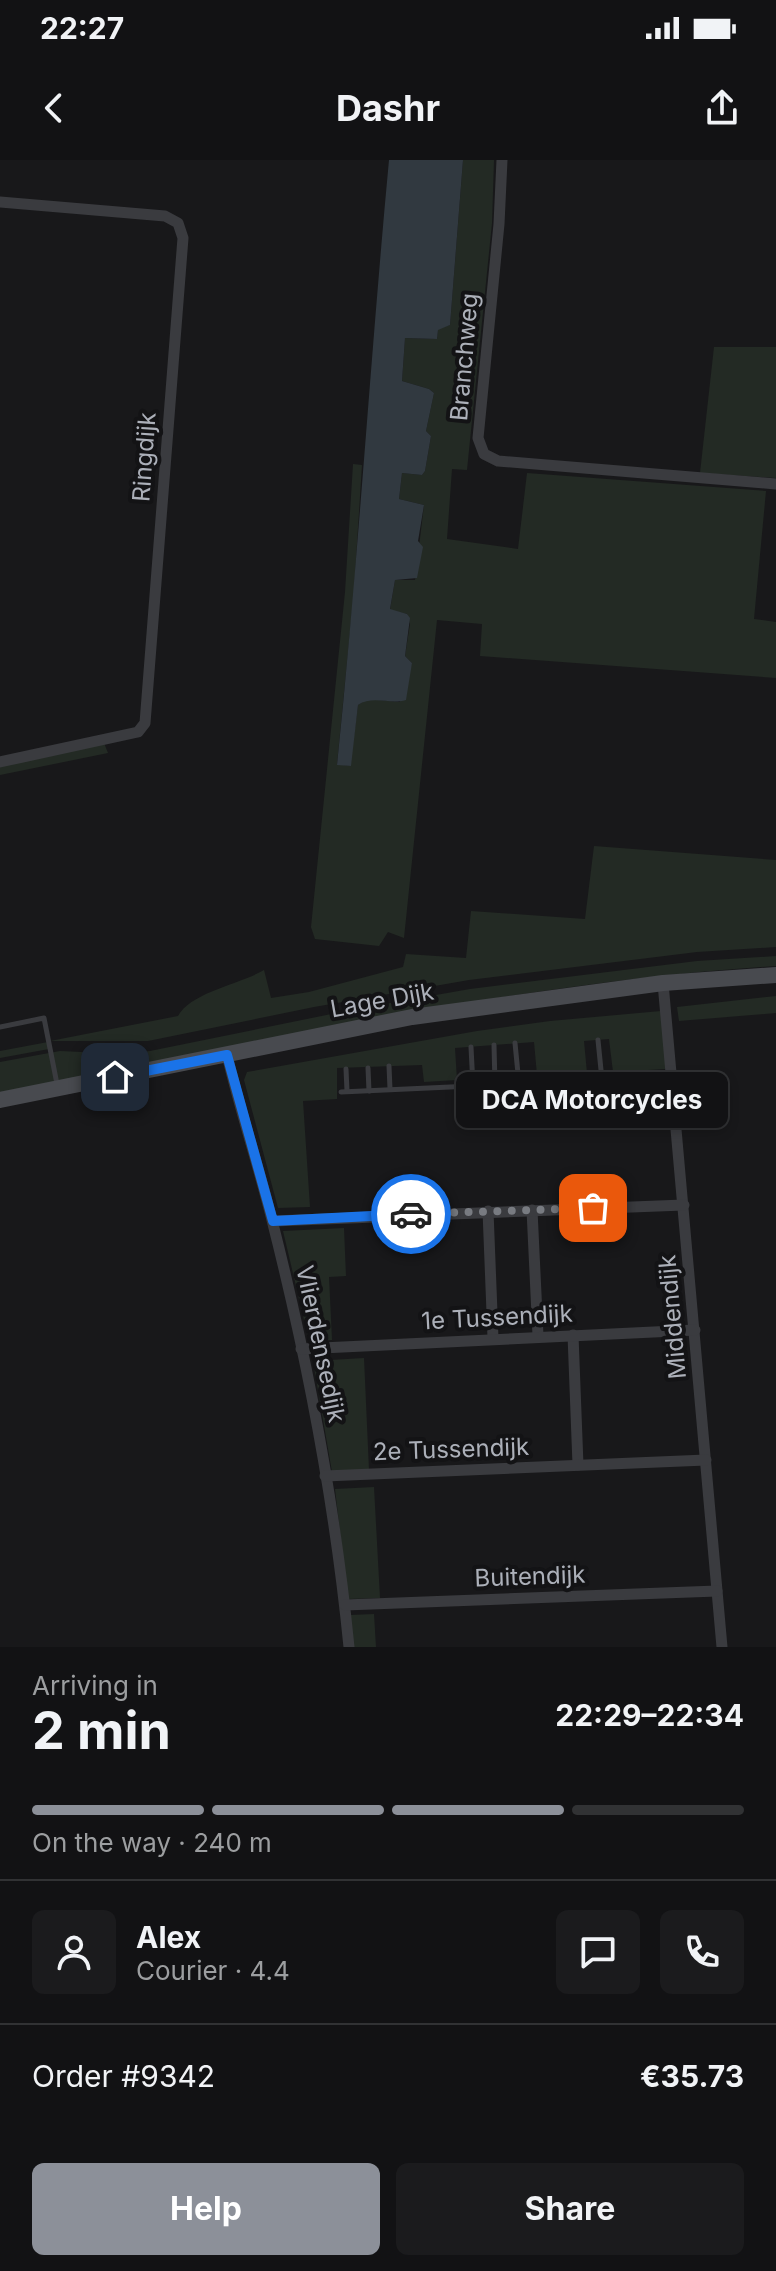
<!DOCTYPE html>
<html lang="en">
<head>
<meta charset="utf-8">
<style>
  :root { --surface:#121214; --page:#1b1b1d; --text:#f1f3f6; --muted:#9c9ea0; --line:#313234; --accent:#8c9099 }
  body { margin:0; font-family:Inter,sans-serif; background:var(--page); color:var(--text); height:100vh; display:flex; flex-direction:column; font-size:30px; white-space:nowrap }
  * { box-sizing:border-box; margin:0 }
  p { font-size:26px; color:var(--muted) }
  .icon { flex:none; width:44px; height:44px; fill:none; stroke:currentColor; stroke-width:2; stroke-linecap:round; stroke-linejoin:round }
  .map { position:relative; height:1487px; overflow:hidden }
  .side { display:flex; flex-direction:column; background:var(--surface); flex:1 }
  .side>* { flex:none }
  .pin { position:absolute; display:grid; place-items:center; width:68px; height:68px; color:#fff; margin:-34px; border-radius:16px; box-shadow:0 4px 12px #0006 }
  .courier { position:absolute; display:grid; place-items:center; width:80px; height:80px; margin:-40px; border:6px solid #1a73e8; border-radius:50%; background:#fff; color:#222; box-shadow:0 2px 10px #0007 }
  .bubble { position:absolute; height:56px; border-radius:12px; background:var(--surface); box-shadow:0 4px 12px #0003,0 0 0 2px var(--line); font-size:26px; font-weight:700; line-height:56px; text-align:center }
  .head em { font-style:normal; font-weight:700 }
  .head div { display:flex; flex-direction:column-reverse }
  .head { display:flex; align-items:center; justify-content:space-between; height:136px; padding:0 32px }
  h1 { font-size:52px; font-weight:700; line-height:60px }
  .bar { display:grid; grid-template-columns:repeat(4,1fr); gap:12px 8px; align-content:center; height:96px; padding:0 32px }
  .bar i { height:10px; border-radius:6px; background:var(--line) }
  .bar .selected { background:var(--accent) }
  .bar p { grid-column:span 4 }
  .line { display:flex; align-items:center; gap:20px; padding:0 32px; border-top:2px solid var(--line) }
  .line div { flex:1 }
  .round { display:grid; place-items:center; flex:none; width:84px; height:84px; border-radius:12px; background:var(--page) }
  .cta { display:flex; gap:16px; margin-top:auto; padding:16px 32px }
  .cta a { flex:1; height:92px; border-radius:12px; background:var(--accent); color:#fff; font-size:32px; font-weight:700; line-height:92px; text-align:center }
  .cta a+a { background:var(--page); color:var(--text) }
  .status { display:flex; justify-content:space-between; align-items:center; height:56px; padding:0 40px; background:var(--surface); direction:ltr }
  .status svg { height:22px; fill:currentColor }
  header { display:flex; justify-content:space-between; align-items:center; height:104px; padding:0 32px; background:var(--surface); font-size:36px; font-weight:700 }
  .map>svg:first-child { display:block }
</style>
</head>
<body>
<div class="status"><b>22:27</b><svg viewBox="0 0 49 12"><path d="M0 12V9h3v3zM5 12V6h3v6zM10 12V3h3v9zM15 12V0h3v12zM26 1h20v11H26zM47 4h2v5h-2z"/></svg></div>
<header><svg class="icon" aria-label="back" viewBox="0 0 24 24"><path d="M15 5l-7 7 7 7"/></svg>Dashr<svg class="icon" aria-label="share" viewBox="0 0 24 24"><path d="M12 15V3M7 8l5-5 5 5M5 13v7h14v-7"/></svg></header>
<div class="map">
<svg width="776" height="1487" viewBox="0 0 776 1487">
  <rect width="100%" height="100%" fill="#18181a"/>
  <g fill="#232a24">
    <polygon points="463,0 494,0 492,63 467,310 452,309 447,379 518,389 527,313 766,331 754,459 776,462 776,518 480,496 482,464 437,460 404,778 388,772 379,786 315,779 311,767 345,432 353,304 362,305 354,431 337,604 350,606 358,545 367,539 400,542 412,503 405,496 410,464 407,454 390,450 395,420 415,420 424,345 399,339 402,313 422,315 425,311 431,276 426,271 434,233 429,229 402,221 405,178 437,179 438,169 450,165"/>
    <polygon points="714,187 776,187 776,318 700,313"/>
    <polygon points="104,583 108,593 0,615 0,605"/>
    <path d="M594,686L776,700V787L697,792L469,820L314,847L148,881H50L178,856C191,832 241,824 264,810L271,838L309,832L403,807L406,794L466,798L471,751L585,759Z"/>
    <path d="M776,796V806C514,823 257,882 0,933V902L60,891L123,894L150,891L351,850L470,829L697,801Z"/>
    <polygon points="776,836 776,853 679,861 677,847"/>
    <polygon points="661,851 666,909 613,912 609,879 584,881 587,913 537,915 534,882 455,888 457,920 424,922 422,905 337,908 337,939 303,941 310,1047 278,1048 244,920 247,912 477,871 550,861"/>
    <polygon points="48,882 49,889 0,898 0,891"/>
    <polygon points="344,1068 346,1116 329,1117 332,1180 309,1181 283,1071"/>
    <polygon points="364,1198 369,1310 332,1312 313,1201"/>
    <polygon points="374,1327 380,1438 348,1439 335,1329"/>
    <polygon points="374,1454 376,1487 353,1487 350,1455"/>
  </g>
  <path fill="#313940" d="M389,0H463L450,165L438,170L437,179L405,178L402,221L429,229L434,233L426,271L431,276L425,311L422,315L402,313L399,339L424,345L418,381L423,387L417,418L395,420L390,449L407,454L410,458L405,496L412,503L406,540C390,545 373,535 358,545L351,606L337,605C358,404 370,202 389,0Z"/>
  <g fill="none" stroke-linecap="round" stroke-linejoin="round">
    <g stroke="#3a3b3f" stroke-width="5">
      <polyline points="0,867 44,858 57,924"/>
      <polyline points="598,880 602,920"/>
      <polyline points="515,883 519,924"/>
      <polyline points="494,885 495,925"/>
      <polyline points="471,887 473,926"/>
      <polyline points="389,906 390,929"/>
      <polyline points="368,908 369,931"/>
      <polyline points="346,909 347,931"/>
      <polyline points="341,932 671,917"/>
    </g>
    <g stroke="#3a3b3f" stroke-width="11">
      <polyline points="502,0 499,64 478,278 484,294 498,301 776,324"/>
      <polyline points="0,42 165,56 178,63 183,78 145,563 138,572 0,602"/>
      <polyline points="663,823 722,1487"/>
      <path d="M227,895C240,950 258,1004 272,1060C307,1198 335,1345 349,1487"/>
      <polyline points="532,1050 538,1176"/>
      <polyline points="488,1051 493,1178"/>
      <polyline points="273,1061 684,1045"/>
      <polyline points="573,1175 578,1305"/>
      <polyline points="301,1189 695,1170"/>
      <polyline points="325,1316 706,1300"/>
      <polyline points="345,1445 717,1431"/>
    </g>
    <polyline stroke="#484a4f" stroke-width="16" points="0,940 412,857 663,823 776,815"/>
  </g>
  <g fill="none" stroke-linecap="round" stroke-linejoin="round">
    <polyline stroke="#787b81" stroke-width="8" stroke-dasharray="0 14.4" points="411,1054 593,1048"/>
    <polyline stroke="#1a73e8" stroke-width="10" points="115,917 227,895 273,1061 411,1054"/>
  </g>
  <g text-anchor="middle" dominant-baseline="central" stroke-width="8" stroke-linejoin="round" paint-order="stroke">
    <g font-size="24" fill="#acb0b9" stroke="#131315">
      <text transform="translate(464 197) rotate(-85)">Branchweg</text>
      <text transform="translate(144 297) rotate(-86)">Ringdijk</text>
      <text transform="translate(382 840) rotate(-10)">Lage Dijk</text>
      <text transform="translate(497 1157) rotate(-3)">1e Tussendijk</text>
      <text transform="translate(672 1157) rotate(-95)">Middendijk</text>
      <text transform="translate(321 1184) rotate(78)">Vlierdensedijk</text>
      <text transform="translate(451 1289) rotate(-2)">2e Tussendijk</text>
      <text transform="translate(530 1416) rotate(-2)">Buitendijk</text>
    </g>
  </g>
</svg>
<div class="pin" style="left:593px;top:1048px;background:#ea580c"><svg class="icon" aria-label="bag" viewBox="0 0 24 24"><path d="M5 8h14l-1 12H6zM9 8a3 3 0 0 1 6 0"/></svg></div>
<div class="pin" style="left:115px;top:917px;background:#1f2937"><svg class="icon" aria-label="home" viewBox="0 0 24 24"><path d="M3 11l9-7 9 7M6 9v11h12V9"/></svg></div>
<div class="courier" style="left:411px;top:1054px"><svg class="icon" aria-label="car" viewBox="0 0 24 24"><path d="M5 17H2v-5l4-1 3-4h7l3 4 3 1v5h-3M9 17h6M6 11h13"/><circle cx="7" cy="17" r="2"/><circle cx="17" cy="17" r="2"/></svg></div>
<div class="bubble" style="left:456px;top:912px;width:272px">DCA Motorcycles</div>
</div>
<section class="side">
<div class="head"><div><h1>2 min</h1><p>Arriving in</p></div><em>22:29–22:34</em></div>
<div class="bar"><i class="selected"></i><i class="selected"></i><i class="selected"></i><i></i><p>On the way · 240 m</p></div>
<div class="line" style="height:144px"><a class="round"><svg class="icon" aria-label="person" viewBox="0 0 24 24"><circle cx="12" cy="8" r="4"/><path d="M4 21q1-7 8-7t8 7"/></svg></a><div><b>Alex</b><p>Courier · 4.4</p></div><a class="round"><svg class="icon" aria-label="chat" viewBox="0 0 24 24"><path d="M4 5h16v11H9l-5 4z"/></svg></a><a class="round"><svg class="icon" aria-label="phone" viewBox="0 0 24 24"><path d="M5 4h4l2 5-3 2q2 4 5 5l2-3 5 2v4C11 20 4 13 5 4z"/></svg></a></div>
<div class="line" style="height:104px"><div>Order #9342</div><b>€35.73</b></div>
<div class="cta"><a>Help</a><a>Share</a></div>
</section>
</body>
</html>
